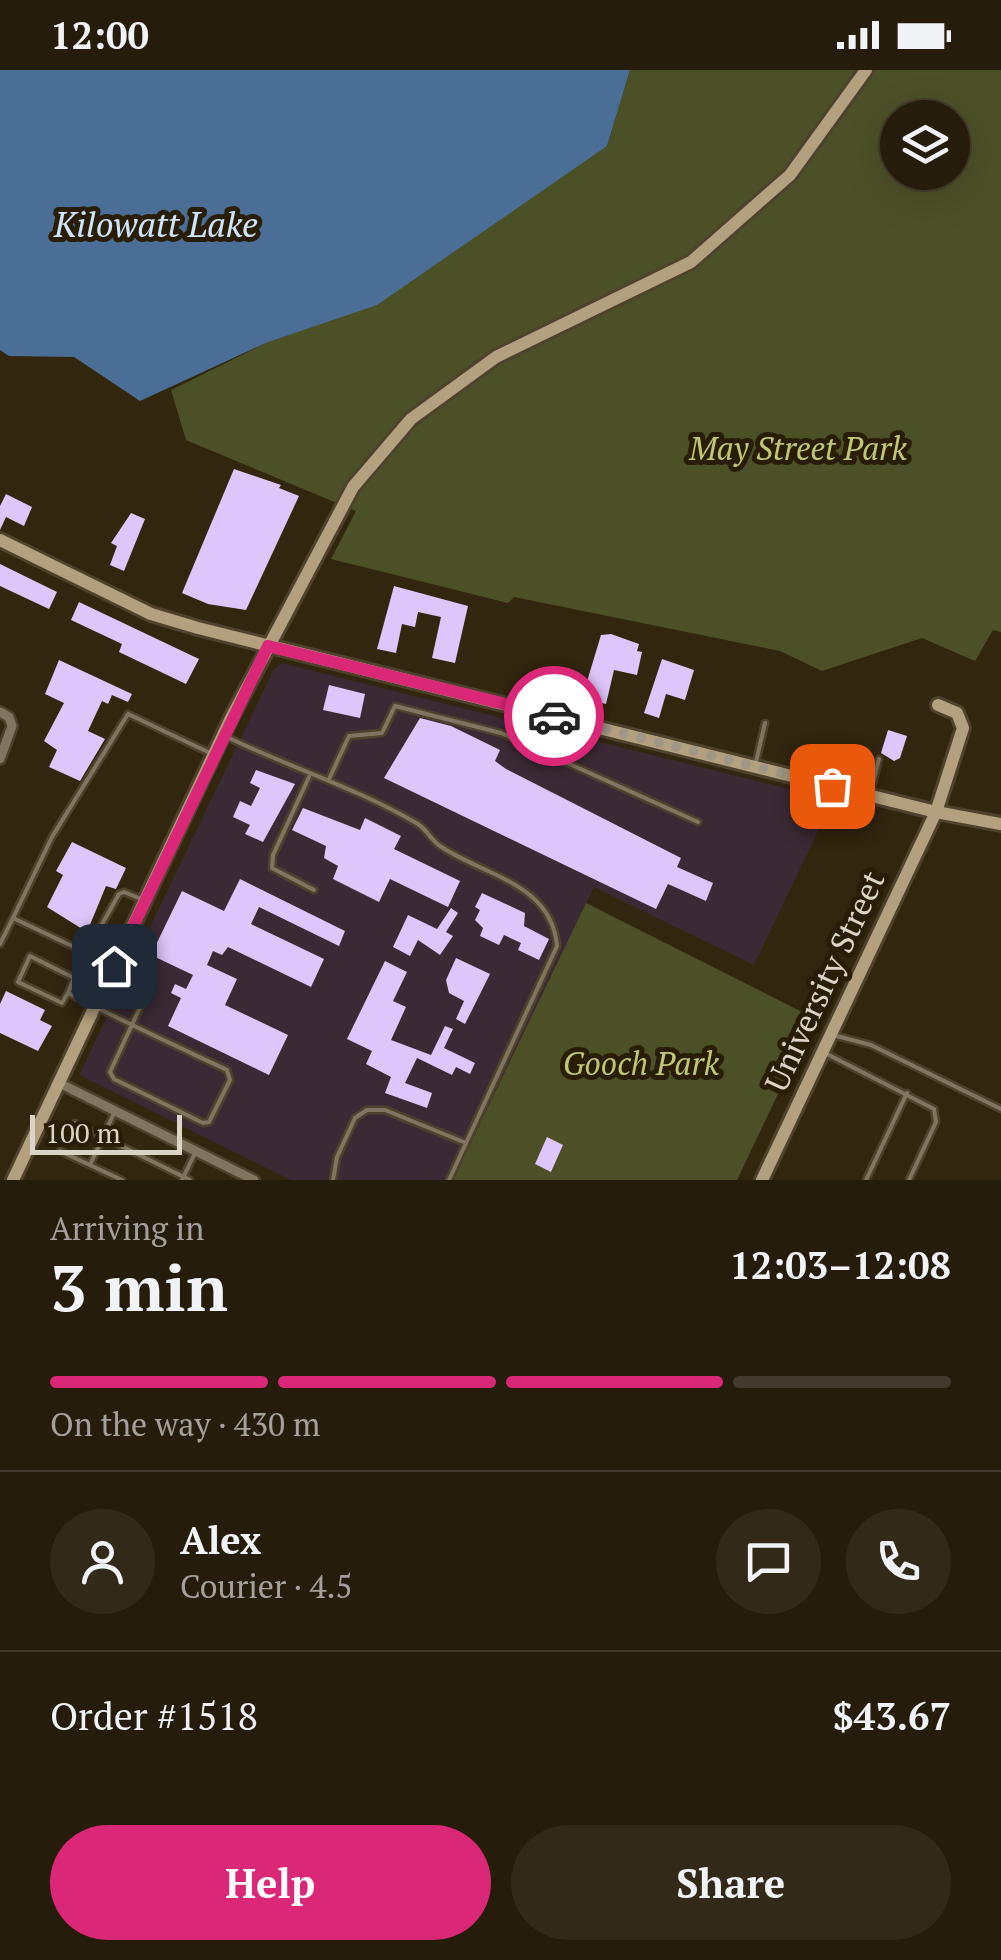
<!DOCTYPE html>
<html lang="en">
<head>
<meta charset="utf-8">
<style>
  :root { --surface:#261c0b; --page:#322919; --text:#f1f3f6; --muted:#a4a19d; --line:#423a2c; --accent:#db2777 }
  body { margin:0; font-family:"PT Serif",serif; background:var(--page); color:var(--text); height:100vh; display:flex; flex-direction:column; font-size:38px; white-space:nowrap }
  * { box-sizing:border-box; margin:0 }
  p { font-size:32px; color:var(--muted) }
  .icon { flex:none; width:55px; height:55px; fill:none; stroke:currentColor; stroke-width:2; stroke-linecap:round; stroke-linejoin:round }
  .map { position:relative; height:1110px; overflow:hidden }
  .side { display:flex; flex-direction:column; background:var(--surface); flex:1 }
  .side>* { flex:none }
  .buttons { position:absolute; left:880px; top:30px; display:grid; gap:20px }
  .buttons a { display:grid; place-items:center; width:90px; height:90px; border-radius:50%; background:var(--surface); box-shadow:0 10px 40px #0002,0 0 0 2px var(--line); font-size:50px }
  .scale { position:absolute; left:30px; bottom:25px; width:152px; box-sizing:border-box; padding-left:10px; border:5px solid #dcd4c6; border-top:0; font-size:28px; line-height:35px; white-space:nowrap; color:#dcd4c6; -webkit-text-stroke:8px #291d05; paint-order:stroke }
  .pin { position:absolute; display:grid; place-items:center; width:85px; height:85px; color:#fff; margin:-42px; border-radius:20px; box-shadow:0 5px 15px #0006 }
  .courier { position:absolute; display:grid; place-items:center; width:100px; height:100px; margin:-50px; border:8px solid #db2777; border-radius:50%; background:#fff; color:#222; box-shadow:0 2px 12px #0007 }
  .head em { font-style:normal; font-weight:800 }
  .head div { display:flex; flex-direction:column-reverse }
  .head { display:flex; align-items:center; justify-content:space-between; height:170px; padding:0 50px }
  h1 { font-size:65px; font-weight:800; line-height:75px }
  .bar { display:grid; grid-template-columns:repeat(4,1fr); gap:15px 10px; align-content:center; height:120px; padding:0 50px }
  .bar i { height:12px; border-radius:8px; background:var(--line) }
  .bar .active { background:var(--accent) }
  .bar p { grid-column:span 4 }
  .line { display:flex; align-items:center; gap:25px; padding:0 50px; border-top:2px solid var(--line) }
  .line div { flex:1 }
  .round { display:grid; place-items:center; flex:none; width:105px; height:105px; border-radius:52px; background:var(--page) }
  .button { display:flex; gap:20px; margin-top:auto; padding:20px 50px }
  .button a { flex:1; height:115px; border-radius:60px; background:var(--accent); color:#fff; font-size:40px; font-weight:800; line-height:115px; text-align:center }
  .button a+a { background:var(--page); color:var(--text) }
  .status { display:flex; justify-content:space-between; align-items:center; height:70px; padding:0 50px; background:var(--surface); direction:ltr }
  .status svg { height:28px; fill:currentColor }
  .map>svg:first-child { display:block }
</style>
</head>
<body>
<div class="status"><b>12:00</b><svg viewBox="0 0 49 12"><path d="M0 12V9h3v3zM5 12V6h3v6zM10 12V3h3v9zM15 12V0h3v12zM26 1h20v11H26zM47 4h2v5h-2z"/></svg></div>
<div class="map">
<svg width="1001" height="1110" viewBox="0 0 1001 1110">
  <rect width="100%" height="100%" fill="#33260f"/>
  <polygon fill="#3b2a35" points="282,593 833,730 754,895 594,817 453,1110 291,1110 79,1005 274,599"/>
  <g fill="#4c5027" fill-rule="evenodd">
    <path d="M630,0H871L870,8L874,0H1001V562L993,560L975,591L922,568L822,601L780,581L514,527L508,533L331,489L356,441L186,370L171,320L268,272L607,76ZM898,48H952V102H898Z"/>
    <polygon points="586,833 814,948 737,1110 453,1110"/>
  </g>
  <polygon fill="#4b6e97" points="0,0 630,0 607,76 377,235 268,272 140,331 74,287 9,286 0,280"/>
  <g fill="#dec5fa">
    <polygon points="234,399 281,415 279,418 299,426 246,540 208,534 182,523"/>
    <polygon points="6,424 32,437 24,456 6,447 0,460 0,436"/>
    <polygon points="131,443 145,449 124,501 110,495 117,476 111,473"/>
    <polygon points="0,494 57,522 49,539 0,516"/>
    <polygon points="394,516 468,536 455,593 432,588 441,547 418,542 415,557 402,554 396,583 377,579"/>
    <polygon points="79,532 199,589 186,614 119,582 122,574 71,550"/>
    <polygon points="611,564 639,574 637,581 642,582 637,605 614,600 606,634 582,628 601,565"/>
    <polygon points="662,589 694,600 685,630 666,624 659,648 644,643"/>
    <polygon points="59,590 132,624 128,632 112,625 108,634 102,631 88,661 105,669 80,711 49,697 57,680 44,671 64,633 45,624"/>
    <polygon points="329,615 365,624 360,648 323,640"/>
    <polygon points="420,648 451,656 500,680 495,691 506,699 681,788 677,797 713,813 706,831 668,814 656,839 384,708"/>
    <polygon points="888,660 907,666 900,688 894,691 881,683"/>
    <polygon points="256,700 295,714 263,772 245,764 250,755 233,747 240,731 251,736 260,718 250,713"/>
    <polygon points="303,738 360,760 365,748 401,766 394,779 460,811 448,837 390,809 379,832 333,809 338,796 324,788 326,776 292,760"/>
    <polygon points="72,772 126,798 116,819 106,816 87,862 47,837 63,805 56,801"/>
    <polygon points="240,809 345,861 339,876 259,837 251,854 324,889 311,917 228,877 222,885 213,881 207,895 237,909 225,935 288,965 269,1005 168,956 181,928 171,923 175,914 186,919 193,905 151,885 182,821 224,841"/>
    <polygon points="482,823 525,843 524,856 549,869 539,890 518,880 521,873 504,865 499,875 480,866 483,858 475,850 480,840 475,837"/>
    <polygon points="451,838 458,843 446,862 453,866 440,885 418,870 410,886 393,877 408,845 437,859"/>
    <polygon points="456,888 490,904 465,954 456,949 464,931 449,923 446,910"/>
    <polygon points="385,891 407,902 393,931 406,937 391,970 431,985 445,956 453,959 444,978 475,993 470,1004 456,997 452,1005 417,988 405,1013 432,1023 427,1038 385,1023 391,1007 366,994 372,981 347,969"/>
    <polygon points="6,921 45,940 40,950 52,956 38,981 0,963 0,934"/>
    <polygon points="547,1067 563,1075 551,1102 535,1094"/>
  </g>
  <g fill="none" stroke-linecap="round" stroke-linejoin="round">
    <defs>
      <g id="lane">
        <path d="M227,667C291,698 357,718 418,754C427,760 431,770 440,776C482,805 552,813 557,876L449,1110"/>
        <polyline points="756,692 765,653"/>
        <polyline points="309,707 273,785 272,798 314,820"/>
        <polyline points="329,709 349,666 382,663 395,636 501,663 698,752"/>
        <polyline points="871,721 879,689"/>
        <polyline points="13,848 52,767 128,644 210,683"/>
        <polyline points="0,874 13,848 110,894"/>
        <polyline points="87,881 119,824 124,822 141,829"/>
        <path d="M68,923L62,933L18,912L30,886L74,908L68,923C120,950 174,975 227,1000L230,1010L209,1052L203,1053L114,1009L110,1002L150,916"/>
        <polyline points="833,965 871,975 1001,1039"/>
        <polyline points="825,983 934,1039 936,1052 909,1110"/>
        <polyline points="115,1041 103,1067 190,1110"/>
        <polyline points="75,1053 103,1067 90,1095"/>
        <polyline points="60,1081 122,1110"/>
        <polyline points="182,1110 195,1083"/>
        <polyline points="333,1110 337,1087 355,1048 367,1040 385,1040 466,1073"/>
        <polyline points="866,1110 907,1023"/>
      </g>
      <g id="street">
        <polyline points="0,642 9,647 12,656 0,689"/>
        <polyline points="59,1013 254,1110"/>
      </g>
      <g id="secondary">
        <polyline points="0,470 151,544 198,558 936,742 1001,754"/>
        <polyline points="13,1110 231,648 353,417 411,349 496,287 691,192 790,105 866,0"/>
        <polyline points="762,1110 936,742 963,658 957,643 938,635"/>
      </g>
    </defs>
    <use href="#lane" stroke="#4e422c" stroke-width="9"/>
    <use href="#street" stroke="#4e422c" stroke-width="14"/>
    <use href="#secondary" stroke="#4e422c" stroke-width="18"/>
    <use href="#lane" stroke="#807560" stroke-width="4"/>
    <use href="#street" stroke="#807560" stroke-width="9"/>
    <use href="#secondary" stroke="#b2a07e" stroke-width="12"/>
  </g>
  <g fill="none" stroke-linecap="round" stroke-linejoin="round">
    <polyline stroke="#a19786" stroke-width="10" stroke-dasharray="0 18" points="554,646 832,716"/>
    <polyline stroke="#db2777" stroke-width="12" points="114,896 268,576 554,646"/>
  </g>
  <g text-anchor="middle" dominant-baseline="central" stroke-width="10" stroke-linejoin="round" paint-order="stroke">
    <g font-size="32" font-style="italic" fill="#bfc775" stroke="#291d05">
      <text x="798" y="378">May Street Park</text>
      <text x="641" y="993">Gooch Park</text>
    </g>
    <g font-size="32" fill="#dcd4c6" stroke="#291d05">
      <text transform="translate(824 911) rotate(-65)">University Street</text>
    </g>
    <g font-size="35" font-style="italic" fill="#cfe5fe" stroke="#291d05">
      <text x="156" y="154">Kilowatt Lake</text>
    </g>
  </g>
</svg>
<div class="buttons">
<a><svg class="icon" aria-label="layers" viewBox="0 0 24 24"><path d="M12 4l9 5-9 5-9-5zM3 14l9 5 9-5"/></svg></a>
</div>
<div class="scale">100 m</div>
<div class="pin" style="left:832px;top:716px;background:#ea580c"><svg class="icon" aria-label="bag" viewBox="0 0 24 24"><path d="M5 8h14l-1 12H6zM9 8a3 3 0 0 1 6 0"/></svg></div>
<div class="pin" style="left:114px;top:896px;background:#1f2937"><svg class="icon" aria-label="home" viewBox="0 0 24 24"><path d="M3 11l9-7 9 7M6 9v11h12V9"/></svg></div>
<div class="courier" style="left:554px;top:646px"><svg class="icon" aria-label="car" viewBox="0 0 24 24"><path d="M5 17H2v-5l4-1 3-4h7l3 4 3 1v5h-3M9 17h6M6 11h13"/><circle cx="7" cy="17" r="2"/><circle cx="17" cy="17" r="2"/></svg></div>
</div>
<section class="side">
<div class="head"><div><h1>3 min</h1><p>Arriving in</p></div><em>12:03–12:08</em></div>
<div class="bar"><i class="active"></i><i class="active"></i><i class="active"></i><i></i><p>On the way · 430 m</p></div>
<div class="line" style="height:180px"><a class="round"><svg class="icon" aria-label="person" viewBox="0 0 24 24"><circle cx="12" cy="8" r="4"/><path d="M4 21q1-7 8-7t8 7"/></svg></a><div><b>Alex</b><p>Courier · 4.5</p></div><a class="round"><svg class="icon" aria-label="chat" viewBox="0 0 24 24"><path d="M4 5h16v11H9l-5 4z"/></svg></a><a class="round"><svg class="icon" aria-label="phone" viewBox="0 0 24 24"><path d="M5 4h4l2 5-3 2q2 4 5 5l2-3 5 2v4C11 20 4 13 5 4z"/></svg></a></div>
<div class="line" style="height:130px"><div>Order #1518</div><b>$43.67</b></div>
<div class="button"><a>Help</a><a>Share</a></div>
</section>
</body>
</html>
